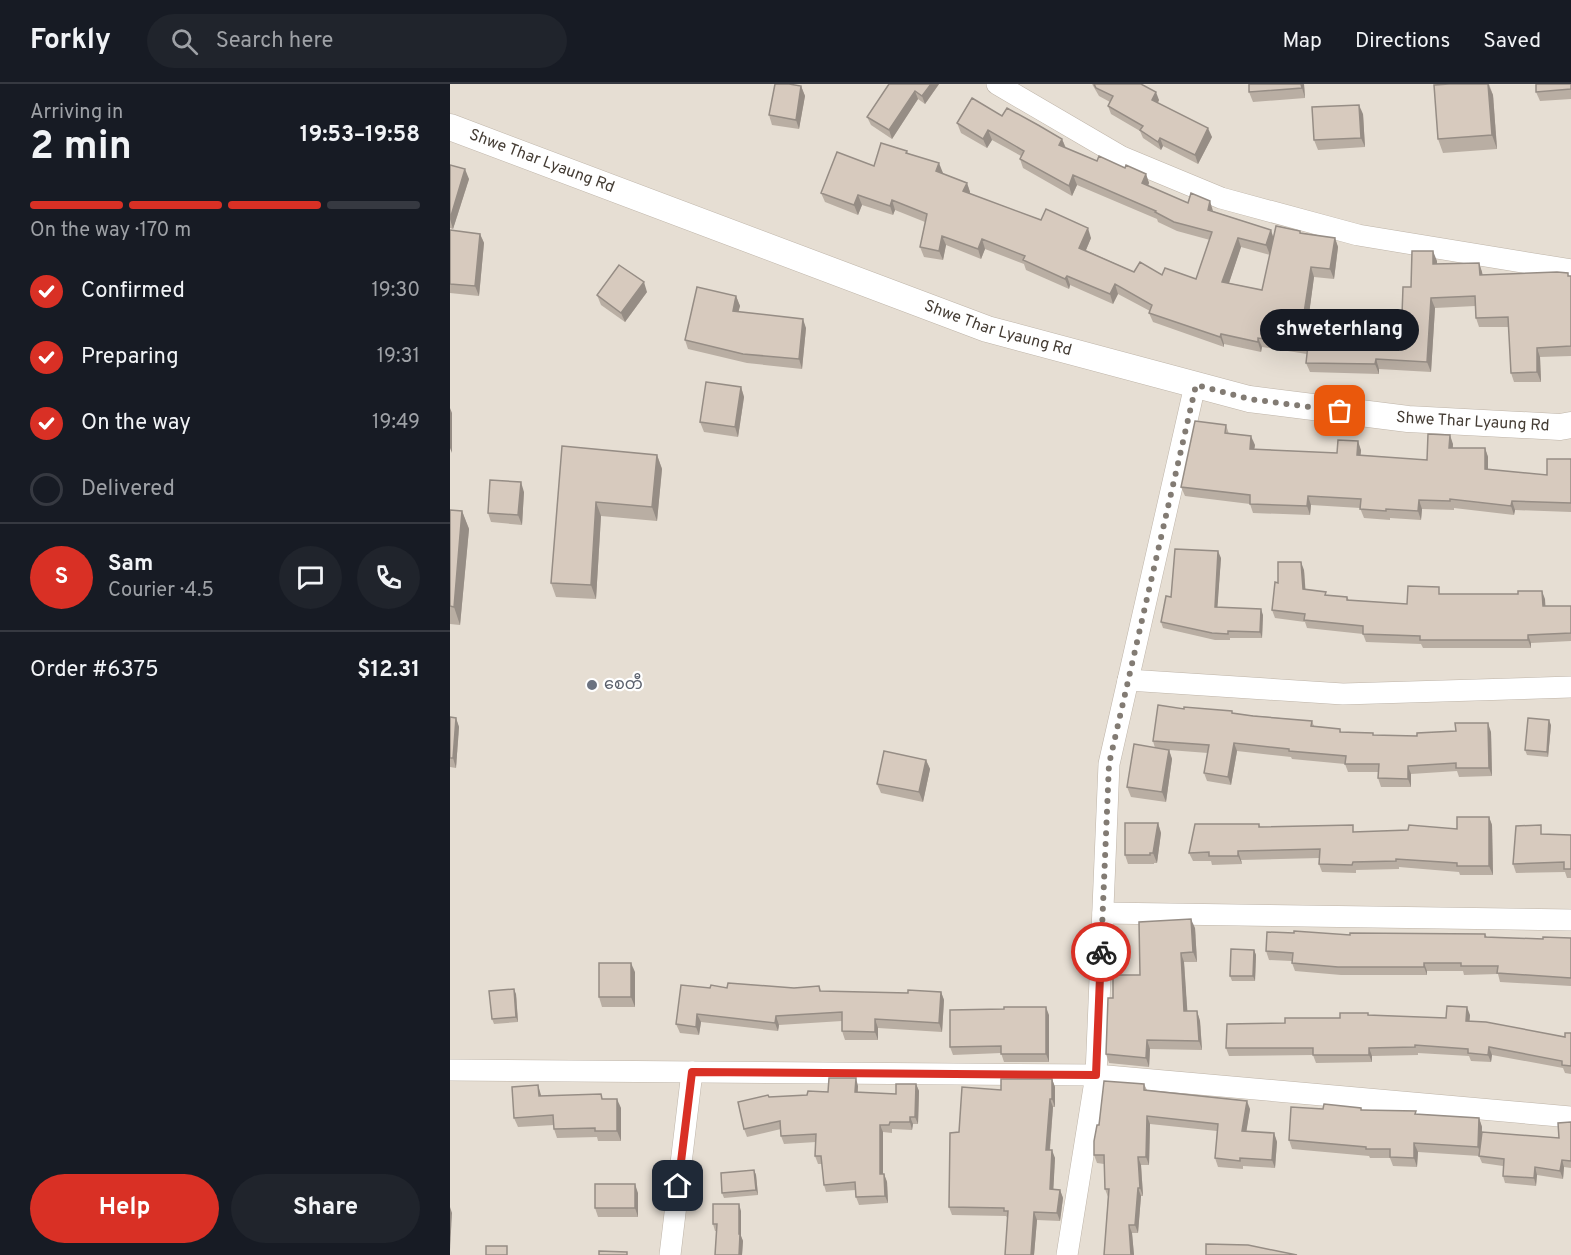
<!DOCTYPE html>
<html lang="en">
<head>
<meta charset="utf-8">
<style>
  :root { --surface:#171b24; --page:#20242c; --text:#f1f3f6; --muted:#9ea1a6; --line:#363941; --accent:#d93025 }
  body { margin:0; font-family:Overpass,"Noto Sans Myanmar",sans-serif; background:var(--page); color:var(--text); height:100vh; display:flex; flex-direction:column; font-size:22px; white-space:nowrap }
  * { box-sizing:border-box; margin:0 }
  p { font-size:20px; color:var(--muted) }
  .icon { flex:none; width:33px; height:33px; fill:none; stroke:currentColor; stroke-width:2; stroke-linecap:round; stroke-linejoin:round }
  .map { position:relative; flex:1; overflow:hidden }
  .panel { display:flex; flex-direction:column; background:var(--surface); width:450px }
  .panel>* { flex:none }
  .pin { position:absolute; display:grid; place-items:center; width:51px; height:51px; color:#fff; margin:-26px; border-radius:12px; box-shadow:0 3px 9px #0006 }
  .courier { position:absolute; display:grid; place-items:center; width:60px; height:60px; margin:-30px; border:4px solid #d93025; border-radius:50%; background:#fff; color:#222; box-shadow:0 2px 8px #0007 }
  .bubble { position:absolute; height:42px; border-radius:21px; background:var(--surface); box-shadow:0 6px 24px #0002; font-size:20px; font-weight:700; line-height:42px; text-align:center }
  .overview em { font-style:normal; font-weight:700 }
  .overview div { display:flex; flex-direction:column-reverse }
  .overview { display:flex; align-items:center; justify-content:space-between; height:102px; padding:0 30px }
  h1 { font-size:39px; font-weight:700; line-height:45px }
  .bar { display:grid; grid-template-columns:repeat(4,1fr); gap:9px 6px; align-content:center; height:72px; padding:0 30px }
  .bar i { height:8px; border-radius:4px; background:var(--line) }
  .bar .selected { background:var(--accent) }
  .bar p { grid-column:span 4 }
  .line { display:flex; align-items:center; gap:15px; padding:0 30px; border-top:2px solid var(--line) }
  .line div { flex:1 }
  .round { display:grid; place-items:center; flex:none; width:63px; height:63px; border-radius:32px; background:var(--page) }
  ol { padding:0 30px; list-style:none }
  li { display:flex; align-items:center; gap:18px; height:66px }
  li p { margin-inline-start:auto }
  li .icon { padding:6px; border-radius:50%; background:var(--accent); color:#fff; stroke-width:4 }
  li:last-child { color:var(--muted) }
  li i { width:33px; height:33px; border:3px solid var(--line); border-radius:50% }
  .button { display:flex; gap:12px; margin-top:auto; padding:12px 30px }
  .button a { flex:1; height:69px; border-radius:36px; background:var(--accent); color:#fff; font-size:24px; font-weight:700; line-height:69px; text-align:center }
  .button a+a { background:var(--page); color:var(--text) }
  header { display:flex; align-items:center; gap:36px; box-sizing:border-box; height:84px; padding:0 30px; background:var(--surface); border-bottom:2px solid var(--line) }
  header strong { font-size:28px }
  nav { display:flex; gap:33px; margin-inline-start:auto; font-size:21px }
  .search { width:420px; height:54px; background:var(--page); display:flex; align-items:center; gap:15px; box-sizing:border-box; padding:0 21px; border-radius:33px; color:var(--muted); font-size:22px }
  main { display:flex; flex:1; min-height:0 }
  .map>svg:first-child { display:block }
</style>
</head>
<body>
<header>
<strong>Forkly</strong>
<div class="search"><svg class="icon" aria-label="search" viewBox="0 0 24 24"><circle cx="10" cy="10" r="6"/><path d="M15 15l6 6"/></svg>Search here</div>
<nav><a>Map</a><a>Directions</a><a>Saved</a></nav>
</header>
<main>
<section class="panel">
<div class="overview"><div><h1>2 min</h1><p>Arriving in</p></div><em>19:53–19:58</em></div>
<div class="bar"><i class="selected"></i><i class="selected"></i><i class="selected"></i><i></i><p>On the way · 170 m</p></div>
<ol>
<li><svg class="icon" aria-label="check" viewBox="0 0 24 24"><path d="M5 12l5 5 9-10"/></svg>Confirmed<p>19:30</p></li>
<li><svg class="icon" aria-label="check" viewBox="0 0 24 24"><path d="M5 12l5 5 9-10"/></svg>Preparing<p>19:31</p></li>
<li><svg class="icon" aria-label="check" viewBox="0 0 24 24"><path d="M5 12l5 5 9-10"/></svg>On the way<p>19:49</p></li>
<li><i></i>Delivered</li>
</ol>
<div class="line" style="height:108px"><b class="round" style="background:var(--accent);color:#fff">S</b><div><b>Sam</b><p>Courier · 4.5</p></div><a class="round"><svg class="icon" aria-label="chat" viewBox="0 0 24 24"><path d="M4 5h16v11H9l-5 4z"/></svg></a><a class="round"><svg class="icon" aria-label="phone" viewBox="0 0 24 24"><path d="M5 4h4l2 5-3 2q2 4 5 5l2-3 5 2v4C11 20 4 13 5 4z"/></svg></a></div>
<div class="line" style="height:78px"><div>Order #6375</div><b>$12.31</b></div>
<div class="button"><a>Help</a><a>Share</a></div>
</section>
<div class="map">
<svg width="1121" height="1171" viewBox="0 0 1121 1171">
  <rect width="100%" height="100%" fill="#f2ede5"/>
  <rect fill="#e6ded3" x="0" y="0" width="1121" height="1171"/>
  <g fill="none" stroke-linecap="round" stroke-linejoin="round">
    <defs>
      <g id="minor">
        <polyline points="547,0 672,73 771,114 908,151 1121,186"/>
        <polyline points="678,596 893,610 1121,603"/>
        <polyline points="653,829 1121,836"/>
        <polyline points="0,986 646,991 1121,1033"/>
        <polyline points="220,1171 242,988"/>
        <polyline points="617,1171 646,991 659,680 745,301"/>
      </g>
      <g id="tertiary">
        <path id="s1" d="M0,43L537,245L799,315L958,335L1110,343L1121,341"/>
      </g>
    </defs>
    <use href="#minor" stroke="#beb4a8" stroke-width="22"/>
    <use href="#tertiary" stroke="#beb4a8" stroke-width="27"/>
    <use href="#minor" stroke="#fff" stroke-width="21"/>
    <use href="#tertiary" stroke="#fff" stroke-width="26"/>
  </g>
  <g fill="#b9aea3" fill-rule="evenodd">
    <polygon points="439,0 489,0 475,20 468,15 442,55 421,41 417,33"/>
    <polygon points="642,0 691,0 709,16 708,19 762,53 748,80 713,62 711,66 693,54 690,47 661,30 658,22 660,18 649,12"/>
    <polygon points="854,0 855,14 803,18 799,8"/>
    <polygon points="999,0 1039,0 1043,11 1047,65 993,69 988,55"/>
    <polygon points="1121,0 1121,15 1090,17 1086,8"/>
    <polygon points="351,2 355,12 349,45 322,41 319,31"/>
    <polygon points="913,30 915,63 868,66 864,56"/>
    <path d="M552,32L612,55L616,64L647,77L696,90L699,99L698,102L738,119L821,146L823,153L850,147L851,150L885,154L888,163L884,195L864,193L859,229L886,240V251L924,253L952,231L961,203L987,177V180L1029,179L1033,191L1121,192V272L1090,273L1091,298H1064L1061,289L1059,243H1029L1026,234L1025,222L985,224L981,288L929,285V290L860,288L856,279L857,270L812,263L811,268L774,260V263L703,238L699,229L700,227L668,210L663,220L620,201L619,205L576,186L574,180L535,165L531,175L496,161L493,176L474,173L470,163L475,138L445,126L443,131L412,121L408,131L375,118L371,109L424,82L457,67L458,69L492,89L517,99L520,108V110L641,154L636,166L684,188L746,195L760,156L727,147L708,138L707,135L627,101L622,112L573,84L570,75L571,72L542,56L537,64L511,49L507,39ZM791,163L820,171L812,206L779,199Z"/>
    <polygon points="0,81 19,95 3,145 0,144"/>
    <polygon points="0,146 30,150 34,159 29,212 0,209"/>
    <polygon points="197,208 175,238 151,221 147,211"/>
    <polygon points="286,212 290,222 288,228 356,244 352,285 297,279 238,265 235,256"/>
    <polygon points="291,303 294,313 288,353 254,348 250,338"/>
    <polygon points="776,341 779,350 805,361 804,365 887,369 911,366 910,371 977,376 1003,360 1003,364 1035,364 1038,373 1038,386 1097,391 1121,375 1121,428 1065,426 1064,431 1004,424 1004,426 972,425 971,436 940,434 940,436 914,434 910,424 861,421 860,431 803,429 800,420 735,412 731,403"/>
    <polygon points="112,362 207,371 212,385 207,437 151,432 146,515 106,513 101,499"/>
    <polygon points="74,408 72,441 41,438 38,429"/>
    <polygon points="0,426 12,427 19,445 10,541 0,540"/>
    <polygon points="771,474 767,523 813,531 812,554 780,554 780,556 765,556 713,544 711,538 721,513"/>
    <polygon points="854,486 855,505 877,511 897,513 899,516 957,520 992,510 1095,515 1095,522 1121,522 1121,557 1081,559 1081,564 973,564 971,560 916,558 913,550 857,544 855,538 825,534 822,526 828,499"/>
    <polygon points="734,625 862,637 864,642 890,645 891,648 923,649 923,651 967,652 1041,648 1042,692 1009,693 1007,687 961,690 961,703 931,703 928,694 928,688 898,688 895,680 842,675 841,673 787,667 781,701 757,697 754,689 758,669 719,666 722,675 716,718 681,713 677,703 705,664 703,657"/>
    <polygon points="0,633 6,634 9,643 6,684 0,683"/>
    <polygon points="1101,641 1098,673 1077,671 1075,666"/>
    <polygon points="476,676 480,685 473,718 431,709 427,700"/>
    <polygon points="1039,733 1042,741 1043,791 1010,791 1009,788 949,783 949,785 906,786 906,789 872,788 869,780 869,774 791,776 792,780 762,781 761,777 743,777 739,769 809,740 810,743 906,748 1007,745"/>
    <polygon points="708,739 711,749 707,779 704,779 704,780 678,780 675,771"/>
    <polygon points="1094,750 1121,751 1121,794 1117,794 1115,788 1066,789 1063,780"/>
    <polygon points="745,844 747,878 734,878 737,927 747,927 750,937 752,966 700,965 699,983 659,979 656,970 663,914"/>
    <polygon points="844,849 900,851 1035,850 1037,853 1093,855 1121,854 1121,902 1050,898 1048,890 1014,891 1013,887 977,887 977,891 891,891 845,887 842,879 842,877 819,876 816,867"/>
    <polygon points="804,866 806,871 805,897 782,897 780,892"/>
    <polygon points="185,888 185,923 152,923 149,913"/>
    <polygon points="369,902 371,907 458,909 491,908 494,916 492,948 428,944 428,956 395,956 392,947 392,937 329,941 328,947 251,938 249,951 230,949 226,940 260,904 344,904"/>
    <polygon points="66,910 68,938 44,940 42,935"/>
    <polygon points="599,931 599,978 554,978 551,969 503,971 500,963"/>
    <polygon points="919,931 996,934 1020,931 1019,937 1115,953 1121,949 1121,990 1115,989 1113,984 1042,971 1041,978 1021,977 1019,972 968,969 968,971 922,972 922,978 866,979 863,971 779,972 776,964 835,939"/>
    <polygon points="602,995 605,1003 605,1023 603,1023 600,1066 605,1074 603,1105 610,1106 613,1114 610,1137 587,1136 584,1171 555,1171 558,1135 556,1132 502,1131 499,1123 509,1048 551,1006"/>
    <polygon points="466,1000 469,1007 468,1040 463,1040 462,1046 442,1045 442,1049 433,1048 433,1090 434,1090 437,1098 438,1119 409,1121 406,1113 406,1106 376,1108 374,1101 372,1080 368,1080 365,1072 366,1058 334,1060 331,1052 331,1045 297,1053 294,1045 319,1013 357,1011 408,1002 408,1008 446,1010"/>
    <polygon points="694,1000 697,1006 800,1025 796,1048 824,1049 827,1058 825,1084 793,1082 793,1085 768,1083 765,1074 767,1047 700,1040 699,1081 691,1081 693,1112 691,1112 688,1149 682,1149 684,1171 654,1171 658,1113 655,1105 654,1080 647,1079 644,1071 649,1041"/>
    <polygon points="91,1011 91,1012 153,1015 171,1024 171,1057 148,1057 147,1053 107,1054 104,1045 104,1041 68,1043 64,1034"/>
    <polygon points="911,1024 912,1026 966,1027 966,1030 1029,1034 1032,1043 1032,1049 1109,1054 1121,1038 1121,1084 1114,1083 1113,1095 1087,1091 1086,1102 1055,1099 1053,1092 1053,1082 1032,1079 1029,1072 968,1068 967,1083 943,1082 940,1074 920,1074 919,1072 842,1065 839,1056 873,1025"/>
    <polygon points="304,1086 306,1091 308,1111 274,1114 272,1109"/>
    <polygon points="188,1109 188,1133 148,1133 145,1124"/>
    <polygon points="291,1127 291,1152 293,1157 292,1171 265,1171 267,1147 265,1147 263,1140"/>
  </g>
  <g fill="#968d85">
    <polygon points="481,0 489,0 475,20 472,12"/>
    <polygon points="851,0 854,0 855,14 852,4"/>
    <polygon points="1038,0 1043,11 1047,65 1042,51"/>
    <polygon points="351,2 355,12 349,45 346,36"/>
    <polygon points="465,7 468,15 442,55 439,46"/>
    <polygon points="706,8 709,16 705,24 702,16"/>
    <polygon points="909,21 913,30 915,63 911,54"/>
    <polygon points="758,44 762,53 748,80 745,71"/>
    <polygon points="538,46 542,56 537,64 533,55"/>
    <polygon points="710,54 713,62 711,66 708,58"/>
    <polygon points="612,55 616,65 609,61"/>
    <polygon points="489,79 493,89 490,97 486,87"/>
    <polygon points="15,85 19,95 3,145 0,135"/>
    <polygon points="696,90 699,99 695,108 692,99"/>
    <polygon points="623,91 627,101 622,112 619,102"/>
    <polygon points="517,99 520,108 517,117 513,107"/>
    <polygon points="408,111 412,121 408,131 404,121"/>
    <polygon points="442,116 445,126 443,131 440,122"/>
    <polygon points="760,117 763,127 758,126"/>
    <polygon points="638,144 641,154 633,173 629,164"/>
    <polygon points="821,146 824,156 820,171 816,161"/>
    <polygon points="30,150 34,159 29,212 25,202"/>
    <polygon points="492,152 496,161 493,176 489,167"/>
    <polygon points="788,154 791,163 776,208 772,198"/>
    <polygon points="885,154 888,163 884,195 880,185"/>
    <polygon points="532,155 535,165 531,175 528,165"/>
    <polygon points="983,167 987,177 986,190 983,180"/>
    <polygon points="1029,179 1032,188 1033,201 1030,191"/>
    <polygon points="861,183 864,193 858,238 854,229"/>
    <polygon points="617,192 620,201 619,205 615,195"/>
    <polygon points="194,198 197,208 175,238 171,229"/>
    <polygon points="665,200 668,210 663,220 660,210"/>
    <polygon points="286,212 290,222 286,237 283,227"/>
    <polygon points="981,214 985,224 981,288 977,278"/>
    <polygon points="883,231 886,240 885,261 882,251"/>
    <polygon points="353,235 356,244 352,285 349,275"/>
    <polygon points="771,250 774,260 774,263 770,253"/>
    <polygon points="808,254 812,263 811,268 808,258"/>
    <polygon points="1087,264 1090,273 1091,298 1087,288"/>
    <polygon points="926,275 929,285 929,290 925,280"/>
    <polygon points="291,303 294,313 288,353 285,343"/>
    <polygon points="0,324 2,329 2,369 0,364"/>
    <polygon points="1000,351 1003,360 1002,373 999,364"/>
    <polygon points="801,352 805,361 803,373 800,365"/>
    <polygon points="908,357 911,366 910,380 907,371"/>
    <polygon points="1035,364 1038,373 1038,394 1035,385"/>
    <polygon points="207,371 212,385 207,437 202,423"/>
    <polygon points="71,398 74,408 72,441 68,431"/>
    <polygon points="858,412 861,421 860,431 857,422"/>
    <polygon points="969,416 972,425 971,436 968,427"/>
    <polygon points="1062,417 1065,426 1064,431 1061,422"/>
    <polygon points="146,418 151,432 146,515 141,501"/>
    <polygon points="12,427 19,445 10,541 4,523"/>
    <polygon points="768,467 771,474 767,530 765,523"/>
    <polygon points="851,478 854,486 856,513 853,505"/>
    <polygon points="1092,507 1095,515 1096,530 1093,522"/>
    <polygon points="811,525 813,531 812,554 810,548"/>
    <polygon points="1078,551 1081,559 1081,564 1078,556"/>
    <polygon points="6,634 9,643 6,684 3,674"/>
    <polygon points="1099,636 1101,641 1098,673 1097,668"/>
    <polygon points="1038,639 1041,648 1042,692 1039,684"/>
    <polygon points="784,659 787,667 781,701 778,693"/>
    <polygon points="719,666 722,675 716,718 712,708"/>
    <polygon points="476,676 480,685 473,718 469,708"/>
    <polygon points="958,682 961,690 961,703 958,695"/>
    <polygon points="1039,733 1042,741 1043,791 1039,782"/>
    <polygon points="708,739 711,749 707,779 703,769"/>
    <polygon points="788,767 791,776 792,780 788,772"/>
    <polygon points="741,835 745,844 747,878 743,868"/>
    <polygon points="804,866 806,871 805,897 803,892"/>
    <polygon points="731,869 734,878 738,936 734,927"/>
    <polygon points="181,879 185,888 185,923 181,913"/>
    <polygon points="974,879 977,887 977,891 974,883"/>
    <polygon points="64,905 66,910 68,938 66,933"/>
    <polygon points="491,908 494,916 492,948 489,939"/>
    <polygon points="596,923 599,931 599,978 596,970"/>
    <polygon points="1017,923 1020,931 1019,945 1016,937"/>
    <polygon points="747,927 750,937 752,966 749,957"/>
    <polygon points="247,930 251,938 249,951 246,943"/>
    <polygon points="326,932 329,941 328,947 325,939"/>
    <polygon points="425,935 428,944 428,956 425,948"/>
    <polygon points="697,956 700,965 699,983 696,974"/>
    <polygon points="1039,963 1042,971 1041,978 1038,971"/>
    <polygon points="919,964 922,972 922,978 919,971"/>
    <polygon points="406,994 408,1002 407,1015 405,1008"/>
    <polygon points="602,995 605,1003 605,1023 602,1015"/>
    <polygon points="466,1000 469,1007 468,1040 465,1033"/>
    <polygon points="88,1001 91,1011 92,1022 89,1012"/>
    <polygon points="167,1015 171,1024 171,1057 167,1047"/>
    <polygon points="600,1015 603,1023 599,1074 596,1066"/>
    <polygon points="797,1017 800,1025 795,1056 792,1047"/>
    <polygon points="697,1032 700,1040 699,1081 696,1073"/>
    <polygon points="460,1033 463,1040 462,1046 460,1038"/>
    <polygon points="1029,1034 1032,1043 1031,1072 1028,1063"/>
    <polygon points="430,1041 433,1048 433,1098 430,1090"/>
    <polygon points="824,1049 827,1058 825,1084 822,1076"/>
    <polygon points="964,1059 968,1068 967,1083 964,1074"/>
    <polygon points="602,1066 605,1074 603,1113 600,1105"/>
    <polygon points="688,1073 691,1081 693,1112 690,1104"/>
    <polygon points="1112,1076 1114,1083 1113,1095 1110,1087"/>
    <polygon points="1085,1083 1087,1091 1086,1102 1084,1094"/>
    <polygon points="304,1086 306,1091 308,1111 306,1106"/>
    <polygon points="434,1090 437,1098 438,1119 435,1112"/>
    <polygon points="185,1100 188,1109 188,1133 185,1124"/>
    <polygon points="688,1104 691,1112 688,1149 685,1141"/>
    <polygon points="610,1106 613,1114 610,1137 607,1129"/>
    <polygon points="289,1120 291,1127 291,1152 293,1157 292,1171 289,1171"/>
    <polygon points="0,1123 2,1129 0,1166"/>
    <polygon points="584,1128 587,1136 584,1171 581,1171"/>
    <polygon points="679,1141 682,1149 684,1171 681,1171"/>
  </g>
  <g fill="#d7cabe" stroke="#968d85" stroke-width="1.5">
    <polygon points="325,0 339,0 351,2 346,36 319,31"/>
    <polygon points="439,0 481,0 472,12 465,7 439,46 417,33"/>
    <polygon points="644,0 691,0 706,8 702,16 758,44 745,71 710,54 708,58 690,46 693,42 658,22 663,12 646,4"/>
    <polygon points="799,0 851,0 852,4 799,8"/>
    <polygon points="999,0 1038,0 1042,51 988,55 984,1"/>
    <polygon points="1086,0 1121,0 1121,5 1086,8"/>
    <polygon points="522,14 552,32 557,24 588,41 612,55 609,61 647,77 649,72 675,84 676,81 696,90 692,99 738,119 741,109 760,117 758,126 821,146 816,161 788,154 772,198 812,206 826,142 850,147 850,149 885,154 880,185 861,183 854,229 883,231 882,251 924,253 924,231 952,231 953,203 961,203 962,167 983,167 983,180 1029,179 1030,191 1107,188 1118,189 1118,192 1121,192 1121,262 1087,264 1087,288 1061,289 1058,233 1026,234 1025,212 981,214 977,278 926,275 925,280 856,279 858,261 808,254 808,258 771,250 770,253 699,229 702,221 665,200 660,210 617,192 615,195 573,176 575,172 532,155 528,165 492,152 489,167 470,163 477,130 442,116 440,122 408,111 404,121 371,109 387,68 424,82 431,59 457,67 456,69 489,79 486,87 517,99 513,107 591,136 596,125 638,144 629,164 684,188 690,178 712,191 715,184 746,195 762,148 724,138 705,128 706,127 623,91 619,102 570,75 574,67 538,46 533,55 507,39"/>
    <polygon points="909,21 911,54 864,56 862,23"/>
    <polygon points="0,81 15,85 0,135"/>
    <polygon points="0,146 30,150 25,202 0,200"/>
    <polygon points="169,181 194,198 171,229 147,211"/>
    <polygon points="247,203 286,212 283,227 353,235 349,275 293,270 235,256"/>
    <polygon points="256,298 291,303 285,343 250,338"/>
    <polygon points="745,337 776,341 775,349 801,352 800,365 887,369 888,356 908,357 907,371 977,376 978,350 1000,351 999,364 1035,364 1035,385 1097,391 1097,375 1121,375 1121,419 1062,417 1061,422 1000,415 1000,417 969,416 968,427 936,425 936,427 910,425 911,415 858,412 857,422 800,420 800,411 731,403"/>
    <polygon points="112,362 207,371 202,423 146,418 141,501 101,499"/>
    <polygon points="40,396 71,398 68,431 38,429"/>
    <polygon points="0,426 12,427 4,523 0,522"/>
    <polygon points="725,465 768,467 765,523 811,525 810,548 778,547 778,550 762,549 711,538 716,512 721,513"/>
    <polygon points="828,478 851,478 853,505 876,508 875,511 897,513 897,516 957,520 958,502 989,503 989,510 1068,510 1068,507 1092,507 1093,522 1121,522 1121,549 1078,551 1078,556 970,556 970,552 913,550 913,542 854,536 855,530 822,526 825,498 828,499"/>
    <polygon points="708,621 734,625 734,623 782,627 782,629 803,632 862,637 861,642 890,645 890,648 923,649 923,651 967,652 967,649 1006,647 1005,639 1038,639 1039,684 1006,684 1006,679 958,682 958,695 928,694 929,680 895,680 896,672 839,667 839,665 784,659 778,693 754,689 759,661 703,657"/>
    <polygon points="0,633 6,634 3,674 0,674"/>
    <polygon points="1078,634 1099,636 1097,668 1075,666"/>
    <polygon points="684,660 719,666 712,708 677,703"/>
    <polygon points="434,667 476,676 469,708 427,700"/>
    <polygon points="1007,733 1039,733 1039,782 1007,782 1007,779 946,775 946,777 903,778 902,781 869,780 870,765 788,767 788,772 759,772 759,768 739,769 745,740 809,740 809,743 903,741 903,748 958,746 959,741 1007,745"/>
    <polygon points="675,739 708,739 703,769 700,769 700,771 675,771"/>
    <polygon points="1091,741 1091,750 1121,751 1121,785 1114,785 1114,778 1063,780 1066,742"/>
    <polygon points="741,835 743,868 731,869 734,927 747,927 749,957 697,956 696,974 656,970 658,914 663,914 663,891 690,891 689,838"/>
    <polygon points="844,847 900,851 900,849 1035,850 1035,853 1093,855 1093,853 1121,854 1121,894 1047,889 1048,882 1011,882 1011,879 974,879 974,883 888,883 842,879 843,869 816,867 817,848 844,849"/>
    <polygon points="781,865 804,866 803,892 780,892"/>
    <rect x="149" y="879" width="32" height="34"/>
    <polygon points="278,899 344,904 369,902 370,907 458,909 458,906 491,908 489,939 425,935 425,948 392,947 392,928 326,932 325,939 247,930 246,943 226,940 231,901 260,904 261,901 277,904"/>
    <polygon points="64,905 66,933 42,935 39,907"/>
    <polygon points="997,922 1017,923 1016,937 1036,938 1115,953 1115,949 1121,949 1121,982 1112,981 1112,977 1039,963 1038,971 1018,969 1018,965 965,961 965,963 919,964 919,971 863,971 863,964 776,964 777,940 835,939 835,934 890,934 890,929 918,929 918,931 996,934"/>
    <polygon points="554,923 596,923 596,970 551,970 551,962 500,963 500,926 554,925"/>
    <polygon points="379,994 406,994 405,1008 446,1010 446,1000 466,1000 465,1033 460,1033 460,1038 440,1038 439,1041 430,1041 430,1090 434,1090 435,1112 406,1113 405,1098 374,1101 371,1072 365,1072 366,1050 331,1052 330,1037 294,1045 288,1018 318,1011 319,1013 357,1011 358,1007 378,1008"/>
    <polygon points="551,995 602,995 602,1015 600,1015 596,1066 602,1066 600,1105 610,1106 607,1129 584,1128 581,1171 555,1171 558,1127 554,1127 554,1124 499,1123 500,1049 509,1048 512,1003 551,1006"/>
    <polygon points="654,997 694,1000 694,1006 797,1017 792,1047 824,1049 822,1076 790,1074 790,1077 765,1074 768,1040 697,1032 696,1073 688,1073 690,1104 688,1104 685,1141 679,1141 681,1171 654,1171 659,1105 655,1105 654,1071 644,1071 644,1057 647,1041 649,1041"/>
    <polygon points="88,1001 89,1012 151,1010 152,1015 167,1015 167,1047 145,1047 145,1044 104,1045 103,1031 64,1034 62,1003"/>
    <polygon points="874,1020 911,1024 911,1026 966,1027 965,1030 1029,1034 1028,1063 964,1059 964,1074 940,1073 940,1065 916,1065 916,1063 839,1056 841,1023 873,1025"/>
    <polygon points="1121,1038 1121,1077 1112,1076 1110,1087 1085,1083 1084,1094 1053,1092 1054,1075 1029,1072 1032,1048 1109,1054 1108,1039"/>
    <polygon points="304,1086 306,1106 272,1109 271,1089"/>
    <rect x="145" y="1100" width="40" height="24"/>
    <polygon points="263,1120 289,1120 289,1150 290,1150 289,1171 265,1171 267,1140 263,1140"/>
    <polygon points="756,1160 798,1161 847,1171 756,1171"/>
    <rect x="36" y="1162" width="21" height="9"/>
    <polygon points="149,1167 177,1168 177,1171 149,1171"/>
  </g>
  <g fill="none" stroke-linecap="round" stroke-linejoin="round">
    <polyline stroke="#827b73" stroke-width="6" stroke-dasharray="0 10.8" points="651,868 659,680 746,301 799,315 890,327"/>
    <polyline stroke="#d93025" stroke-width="8" points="228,1102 242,988 646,991 651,868"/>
  </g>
  <circle fill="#6b7280" stroke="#fff" stroke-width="2" cx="142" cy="601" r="6"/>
  <g text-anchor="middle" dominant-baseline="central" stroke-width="4.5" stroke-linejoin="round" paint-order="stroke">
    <g font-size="16" fill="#453d35" stroke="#fff">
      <text stroke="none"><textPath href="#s1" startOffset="98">Shwe Thar Lyaung Rd</textPath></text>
      <text stroke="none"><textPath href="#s1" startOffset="584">Shwe Thar Lyaung Rd</textPath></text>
      <text stroke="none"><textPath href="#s1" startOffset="1070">Shwe Thar Lyaung Rd</textPath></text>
    </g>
    <g font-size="16" fill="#5b616d" stroke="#fff" text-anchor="start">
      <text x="154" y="601">စေတီ</text>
    </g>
  </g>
</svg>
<div class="pin" style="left:890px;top:327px;background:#ea580c"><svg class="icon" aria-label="bag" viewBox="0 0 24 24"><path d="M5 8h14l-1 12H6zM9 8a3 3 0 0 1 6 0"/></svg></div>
<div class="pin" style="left:228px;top:1102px;background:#1f2937"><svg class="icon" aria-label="home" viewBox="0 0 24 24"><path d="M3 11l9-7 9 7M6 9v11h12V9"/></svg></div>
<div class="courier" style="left:651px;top:868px"><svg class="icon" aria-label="bike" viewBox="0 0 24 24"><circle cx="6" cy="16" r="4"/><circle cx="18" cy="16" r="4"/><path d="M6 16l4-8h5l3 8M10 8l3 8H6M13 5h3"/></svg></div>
<div class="bubble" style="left:810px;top:225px;width:159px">shweterhlang</div>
</div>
</main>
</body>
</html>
